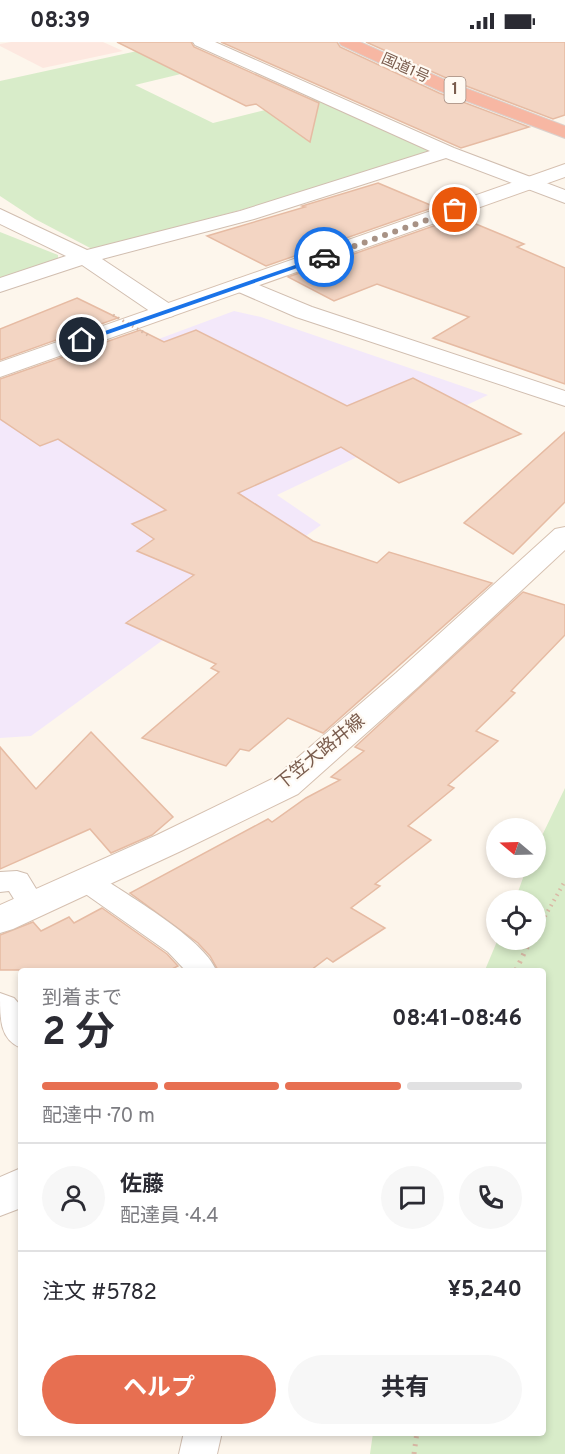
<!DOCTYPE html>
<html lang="ja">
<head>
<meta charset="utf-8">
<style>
  :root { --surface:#fff; --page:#f7f7f7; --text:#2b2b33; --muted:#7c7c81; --line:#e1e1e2; --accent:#e76f51 }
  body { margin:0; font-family:Overpass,"Noto Sans JP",sans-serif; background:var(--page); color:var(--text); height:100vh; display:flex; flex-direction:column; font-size:22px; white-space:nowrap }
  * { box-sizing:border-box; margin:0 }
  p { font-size:20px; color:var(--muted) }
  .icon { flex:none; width:33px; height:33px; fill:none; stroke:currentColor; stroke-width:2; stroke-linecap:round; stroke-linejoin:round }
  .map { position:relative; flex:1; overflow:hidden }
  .side { position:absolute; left:18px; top:926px; width:528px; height:468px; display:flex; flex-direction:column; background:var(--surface); border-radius:6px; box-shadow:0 3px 9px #0003 }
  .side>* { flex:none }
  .needle { width:39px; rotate:289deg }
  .fabs { position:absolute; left:486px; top:776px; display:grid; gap:12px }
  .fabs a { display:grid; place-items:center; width:60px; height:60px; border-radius:50%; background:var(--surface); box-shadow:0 3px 9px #0003; font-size:30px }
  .pin { position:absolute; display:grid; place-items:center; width:51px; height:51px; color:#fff; margin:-26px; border:3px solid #fff; border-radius:50%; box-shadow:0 2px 6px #0007 }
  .courier { position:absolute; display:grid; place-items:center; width:60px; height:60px; margin:-30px; border:4px solid #1a73e8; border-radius:50%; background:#fff; color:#222; box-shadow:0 2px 8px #0007 }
  .headline em { font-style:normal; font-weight:700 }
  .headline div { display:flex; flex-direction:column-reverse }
  .headline { display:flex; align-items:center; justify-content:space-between; height:102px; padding:0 24px }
  h1 { font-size:39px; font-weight:700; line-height:45px }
  .bar { display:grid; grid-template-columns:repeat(4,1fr); gap:9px 6px; align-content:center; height:72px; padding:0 24px }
  .bar i { height:8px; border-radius:4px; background:var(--line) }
  .bar .active { background:var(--accent) }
  .bar p { grid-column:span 4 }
  .line { display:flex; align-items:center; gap:15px; padding:0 24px; border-top:2px solid var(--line) }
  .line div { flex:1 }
  .round { display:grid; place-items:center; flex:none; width:63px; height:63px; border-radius:32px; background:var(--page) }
  .action { display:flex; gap:12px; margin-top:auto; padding:12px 24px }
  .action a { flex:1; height:69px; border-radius:36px; background:var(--accent); color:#fff; font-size:24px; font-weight:700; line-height:69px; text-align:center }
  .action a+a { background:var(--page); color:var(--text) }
  .status { display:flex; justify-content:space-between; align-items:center; height:42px; padding:0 30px; background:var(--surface); direction:ltr }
  .status svg { height:16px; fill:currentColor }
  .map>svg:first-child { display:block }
</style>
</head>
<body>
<div class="status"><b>08:39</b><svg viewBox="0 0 49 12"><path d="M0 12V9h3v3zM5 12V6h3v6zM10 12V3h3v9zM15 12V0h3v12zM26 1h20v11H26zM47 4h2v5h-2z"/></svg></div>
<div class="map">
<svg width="565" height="1412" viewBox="0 0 565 1412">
  <rect width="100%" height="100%" fill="#fdf6ec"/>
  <polygon fill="#fde8e0" points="11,0 103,0 123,9 43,26 0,4 0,2"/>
  <polygon fill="#f3e8fa" points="234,269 261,275 488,353 277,453 321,483 31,694 0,696 0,356"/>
  <g fill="#d8ecc9">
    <polygon points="160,4 210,25 135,43 213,81 314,56 434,111 259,163 94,208 35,177 0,154 0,39"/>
    <polygon points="0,190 58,213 58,220 0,239"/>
    <polygon points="565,746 565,1412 370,1412 373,1391 543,1390 543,928 485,928 498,897 536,897 536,858 515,858 527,825 536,825 536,806"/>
  </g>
  <g fill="#f3d5c3" stroke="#e6bba3" stroke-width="1.5">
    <polygon points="117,0 191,0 194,5 319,61 310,100 256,62 246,64"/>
    <polygon points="221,0 337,0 340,5 439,51 529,85 461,106"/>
    <polygon points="366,0 565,0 565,73 553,77 453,39"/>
    <polygon points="378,141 435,165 266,224 207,194 305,165 302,164"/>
    <polygon points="459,175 524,202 517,205 565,226 565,342 433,296 469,275 377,242 334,259 288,235"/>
    <polygon points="77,256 118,276 0,318 0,287"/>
    <polygon points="140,288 164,300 196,288 347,364 413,336 521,392 399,441 341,405 238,451 313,499 377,521 389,510 492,541 323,691 288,676 249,709 240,707 226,724 142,696 219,630 211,626 216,622 126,581 194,533 137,509 154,497 132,482 166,468 58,397 40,404 0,377 0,337"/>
    <polygon points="565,390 565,460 513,512 464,481"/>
    <polygon points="523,550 565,563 565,593 511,649 515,651 476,689 498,699 448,743 454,746 408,784 431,798 375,842 380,844 351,866 385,886 333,920 327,916 311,928 218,928 210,914 198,901 130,851 268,777 272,780 306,756 340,738 331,735 364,709 355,705"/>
    <polygon points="91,690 173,775 152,793 111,811 90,787 0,827 0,705 36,747"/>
    <polygon points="102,866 167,912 178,924 170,928 0,928 0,893 33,880 41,889 69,875 74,881"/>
  </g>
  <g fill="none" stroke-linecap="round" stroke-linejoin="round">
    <defs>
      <g id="lane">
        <polygon points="17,829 27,832 46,863 42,870 32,873 22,870 9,849 0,850 0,830"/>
        <path d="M87,829L97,832C128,854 203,896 216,928H185L168,910L77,846L73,839L77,832Z"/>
        <polygon points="184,1390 222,1390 217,1412 179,1412"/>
      </g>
      <g id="street">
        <polygon points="193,0 215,0 454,106 565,148 565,161 446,116 254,177 102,217 173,264 176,269 173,274 165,276 157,274 82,223 0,250 0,236 66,214 0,182 0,167 87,208 240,169 430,109 195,3"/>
        <polygon points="242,236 312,265 565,349 565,364 296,275 234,248 231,243 234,238"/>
        <path d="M0,951L14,956L21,964V1006C0,997 0,979 0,951Z"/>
        <polygon points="21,1126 21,1166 0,1174 0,1135"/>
      </g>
      <g id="secondary">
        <polygon points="565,122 565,135 0,335 0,320"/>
        <polygon points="565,485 565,508 418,645 298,752 181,809 13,887 0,891 0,863 157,793 274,736 396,631 555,487"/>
      </g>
      <polygon id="highway" points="339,0 360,0 452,41 565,84 565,96 440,49 341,3"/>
    </defs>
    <use href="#lane" stroke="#d1beb0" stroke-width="2"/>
    <use href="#street" stroke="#d1beb0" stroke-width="2"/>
    <use href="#secondary" stroke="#d6c0b0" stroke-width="2"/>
    <use href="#highway" stroke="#dad1cd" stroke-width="2"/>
    <g stroke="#d9b8a5" stroke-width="4" stroke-dasharray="1.5 4.5" stroke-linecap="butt">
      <polyline points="536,890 565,839"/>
      <polyline points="528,902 531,897"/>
    </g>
    <g stroke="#d9b8a5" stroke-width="5" stroke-dasharray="2 6" stroke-linecap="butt">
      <polyline points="516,928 529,901"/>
      <polyline points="414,1412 417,1390"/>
    </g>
    <use href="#lane" fill="#fff" fill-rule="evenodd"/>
    <use href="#street" fill="#fff" fill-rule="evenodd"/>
    <use href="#secondary" fill="#fff" fill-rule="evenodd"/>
    <use href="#highway" fill="#f7b7a3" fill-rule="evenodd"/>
    <polyline stroke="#d9b8a5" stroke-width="3" stroke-dasharray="1.5 4" stroke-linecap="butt" points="113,273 148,293"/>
  </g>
  <polygon fill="#1a73e8" points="324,213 326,216 85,300 79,298"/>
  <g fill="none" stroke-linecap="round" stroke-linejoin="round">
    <polyline stroke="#a89285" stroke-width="6" stroke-dasharray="0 10.8" points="324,215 455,168"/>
  </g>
  <g text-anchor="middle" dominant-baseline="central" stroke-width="4.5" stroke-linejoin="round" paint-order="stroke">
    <g font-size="15" fill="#7a5c4d" stroke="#fffaf3">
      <text transform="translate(405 27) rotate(24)">国道1号</text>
    </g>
    <rect fill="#fffaf3" stroke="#a28b7f" stroke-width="1.5" x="444.5" y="35" width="21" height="26" rx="4.5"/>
    <g font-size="16" font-weight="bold" fill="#7a5c4d">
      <text x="455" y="48">1</text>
    </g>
    <g font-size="18" fill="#7a5c4d" stroke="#fffaf3">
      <text transform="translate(321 711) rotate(-39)">下笠大路井線</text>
    </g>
  </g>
</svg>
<div class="fabs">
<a><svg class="needle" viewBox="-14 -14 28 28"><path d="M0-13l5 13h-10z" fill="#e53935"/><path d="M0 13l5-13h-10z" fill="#7c7c81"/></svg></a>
<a><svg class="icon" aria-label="locate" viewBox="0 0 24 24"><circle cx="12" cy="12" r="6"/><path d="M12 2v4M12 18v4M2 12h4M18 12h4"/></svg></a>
</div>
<div class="pin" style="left:455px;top:168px;background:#ea580c"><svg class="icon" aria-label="bag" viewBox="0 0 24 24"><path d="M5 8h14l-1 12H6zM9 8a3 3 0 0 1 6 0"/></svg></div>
<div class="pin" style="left:82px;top:298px;background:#1f2937"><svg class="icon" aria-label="home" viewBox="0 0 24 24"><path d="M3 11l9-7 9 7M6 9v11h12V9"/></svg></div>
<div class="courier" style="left:324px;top:215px"><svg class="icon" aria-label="car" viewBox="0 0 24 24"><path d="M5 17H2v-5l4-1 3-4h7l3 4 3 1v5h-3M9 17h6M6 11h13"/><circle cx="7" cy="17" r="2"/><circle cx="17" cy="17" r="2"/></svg></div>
<section class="side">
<div class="headline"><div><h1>2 分</h1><p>到着まで</p></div><em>08:41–08:46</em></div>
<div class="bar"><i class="active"></i><i class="active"></i><i class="active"></i><i></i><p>配達中 · 70 m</p></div>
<div class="line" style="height:108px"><a class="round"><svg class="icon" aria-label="person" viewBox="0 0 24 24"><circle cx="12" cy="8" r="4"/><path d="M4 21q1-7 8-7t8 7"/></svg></a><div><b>佐藤</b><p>配達員 · 4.4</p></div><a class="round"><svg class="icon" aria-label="chat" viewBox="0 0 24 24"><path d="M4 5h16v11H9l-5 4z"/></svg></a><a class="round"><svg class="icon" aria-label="phone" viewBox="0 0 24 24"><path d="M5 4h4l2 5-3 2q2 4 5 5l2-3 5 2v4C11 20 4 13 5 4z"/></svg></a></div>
<div class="line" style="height:78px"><div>注文 #5782</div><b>¥5,240</b></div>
<div class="action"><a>ヘルプ</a><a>共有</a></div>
</section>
</div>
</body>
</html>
